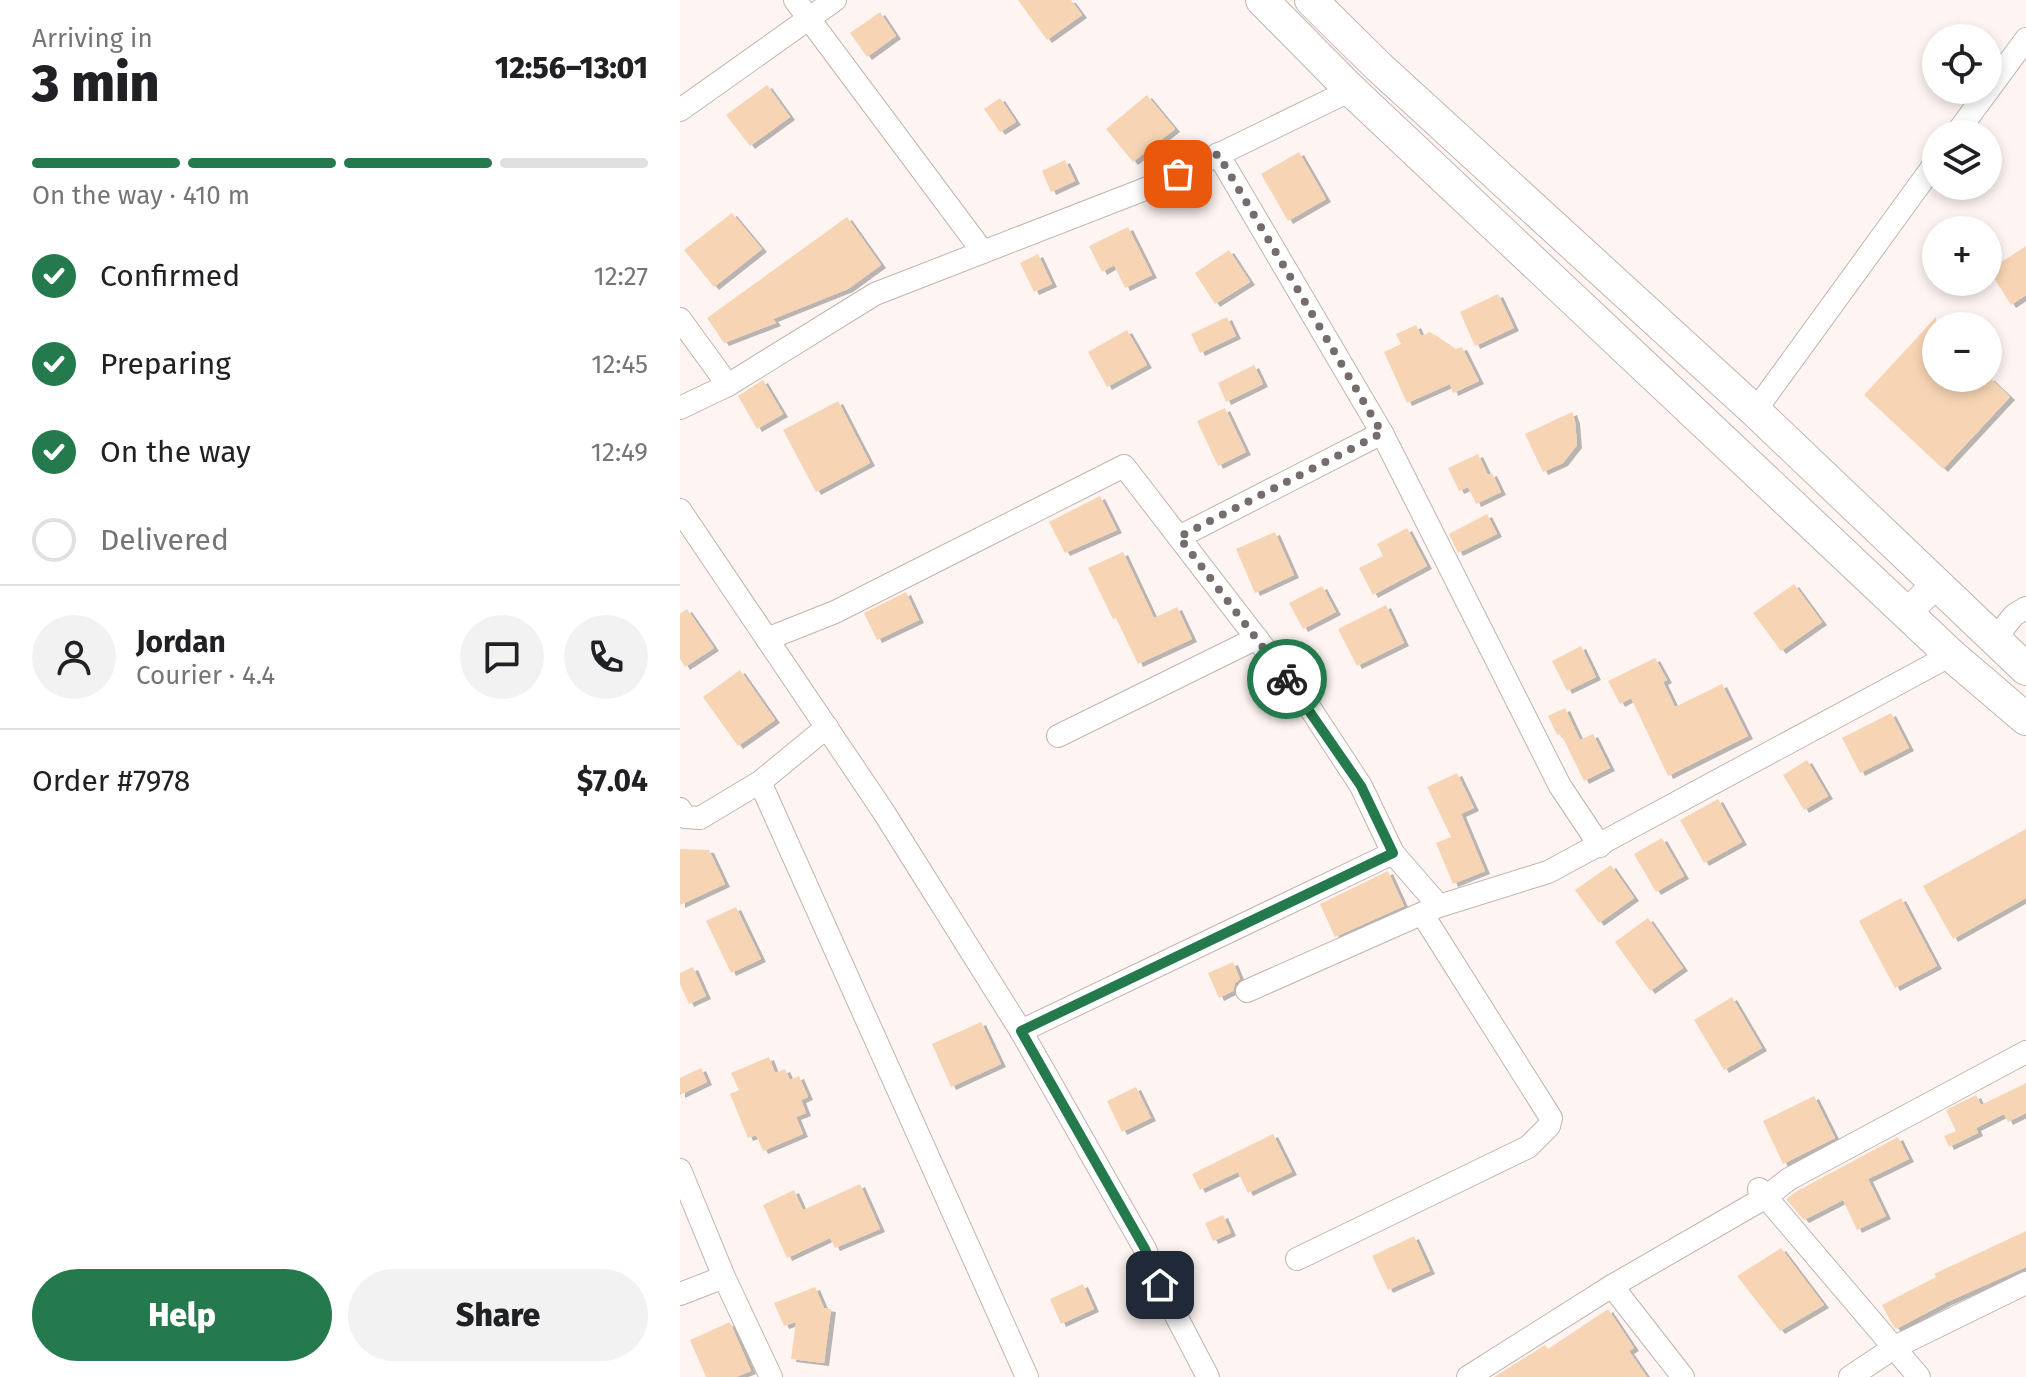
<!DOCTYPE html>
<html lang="en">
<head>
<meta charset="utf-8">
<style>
  :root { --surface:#fff; --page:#f2f2f2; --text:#202124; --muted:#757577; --line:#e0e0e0; --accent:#257a4d }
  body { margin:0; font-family:"Fira Sans",sans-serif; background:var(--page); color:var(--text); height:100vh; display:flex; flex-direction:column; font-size:30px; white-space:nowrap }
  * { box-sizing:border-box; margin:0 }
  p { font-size:26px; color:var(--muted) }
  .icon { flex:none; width:44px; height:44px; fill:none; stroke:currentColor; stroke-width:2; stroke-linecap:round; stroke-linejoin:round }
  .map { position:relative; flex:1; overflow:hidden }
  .details { display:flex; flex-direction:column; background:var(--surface); width:680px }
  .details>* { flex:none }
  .buttons { position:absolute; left:1242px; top:24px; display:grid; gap:16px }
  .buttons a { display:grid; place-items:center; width:80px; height:80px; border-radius:50%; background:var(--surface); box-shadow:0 4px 12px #0003; font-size:40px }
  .pin { position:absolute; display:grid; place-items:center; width:68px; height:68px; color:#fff; margin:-34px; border-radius:16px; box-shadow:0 4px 12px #0006 }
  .courier { position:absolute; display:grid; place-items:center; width:80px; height:80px; margin:-40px; border:6px solid #257a4d; border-radius:50%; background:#fff; color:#222; box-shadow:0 2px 10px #0007 }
  .head em { font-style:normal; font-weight:800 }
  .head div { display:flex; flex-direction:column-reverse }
  .head { display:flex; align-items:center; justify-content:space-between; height:136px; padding:0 32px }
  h1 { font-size:52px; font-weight:800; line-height:60px }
  .bar { display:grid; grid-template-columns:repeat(4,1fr); gap:12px 8px; align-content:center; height:96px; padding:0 32px }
  .bar i { height:10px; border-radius:6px; background:var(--line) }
  .bar .selected { background:var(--accent) }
  .bar p { grid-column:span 4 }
  .line { display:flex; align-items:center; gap:20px; padding:0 32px; border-top:2px solid var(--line) }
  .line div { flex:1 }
  .round { display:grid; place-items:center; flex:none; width:84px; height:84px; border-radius:42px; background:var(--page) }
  ol { padding:0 32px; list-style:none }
  li { display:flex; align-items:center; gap:24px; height:88px }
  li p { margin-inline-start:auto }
  li .icon { padding:8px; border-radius:50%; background:var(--accent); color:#fff; stroke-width:4 }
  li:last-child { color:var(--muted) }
  li i { width:44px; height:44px; border:4px solid var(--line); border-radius:50% }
  .primary-button { display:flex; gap:16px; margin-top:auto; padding:16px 32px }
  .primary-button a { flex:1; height:92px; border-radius:48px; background:var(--accent); color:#fff; font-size:32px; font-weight:800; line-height:92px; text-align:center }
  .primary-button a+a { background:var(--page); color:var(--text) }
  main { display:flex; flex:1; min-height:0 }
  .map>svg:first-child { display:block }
</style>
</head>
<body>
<main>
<section class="details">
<div class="head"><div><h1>3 min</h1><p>Arriving in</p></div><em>12:56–13:01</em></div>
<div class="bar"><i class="selected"></i><i class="selected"></i><i class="selected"></i><i></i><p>On the way · 410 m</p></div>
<ol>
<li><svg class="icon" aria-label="check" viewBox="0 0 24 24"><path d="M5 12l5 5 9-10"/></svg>Confirmed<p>12:27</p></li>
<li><svg class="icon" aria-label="check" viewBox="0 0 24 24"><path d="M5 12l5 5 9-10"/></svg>Preparing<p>12:45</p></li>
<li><svg class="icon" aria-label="check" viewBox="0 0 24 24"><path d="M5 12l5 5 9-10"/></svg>On the way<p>12:49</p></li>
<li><i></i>Delivered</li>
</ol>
<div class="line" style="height:144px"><a class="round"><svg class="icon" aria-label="person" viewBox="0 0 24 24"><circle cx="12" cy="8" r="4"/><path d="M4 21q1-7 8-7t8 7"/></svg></a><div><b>Jordan</b><p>Courier · 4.4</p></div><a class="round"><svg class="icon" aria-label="chat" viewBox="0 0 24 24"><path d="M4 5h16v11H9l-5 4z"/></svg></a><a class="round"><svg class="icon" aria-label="phone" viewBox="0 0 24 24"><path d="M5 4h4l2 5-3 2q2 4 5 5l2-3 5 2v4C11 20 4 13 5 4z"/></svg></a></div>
<div class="line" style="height:104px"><div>Order #7978</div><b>$7.04</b></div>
<div class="primary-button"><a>Help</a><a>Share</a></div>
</section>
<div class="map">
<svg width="1346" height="1377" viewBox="0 0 1346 1377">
  <defs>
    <filter id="shadow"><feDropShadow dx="5" dy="3" stdDeviation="0" flood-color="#0004"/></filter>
  </defs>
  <rect width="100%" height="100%" fill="#fef5f2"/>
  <g fill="#f7d5b4" filter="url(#shadow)">
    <polygon points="338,0 391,0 402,15 367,40"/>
    <polygon points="200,12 216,36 187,57 170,33"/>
    <polygon points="87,85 110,117 70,146 46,115"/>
    <polygon points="467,95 495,129 453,162 426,129"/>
    <polygon points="320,98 336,122 320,132 304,109"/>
    <polygon points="619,152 646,199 608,221 581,174"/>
    <polygon points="385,160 395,181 371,192 362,171"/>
    <polygon points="52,213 82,249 34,287 4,250"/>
    <polygon points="167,217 201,265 168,289 93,319 96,323 44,343 27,318"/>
    <polygon points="448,227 472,275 445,288 434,265 422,272 409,246"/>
    <polygon points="1346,246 1346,295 1331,305 1309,270"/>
    <polygon points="549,250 570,282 535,304 515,273"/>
    <polygon points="358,254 372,284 354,292 340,263"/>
    <polygon points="818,294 834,328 795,346 780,312"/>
    <polygon points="547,317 556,336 520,353 511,334"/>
    <polygon points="1256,317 1256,378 1310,378 1330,397 1263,469 1184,395"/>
    <polygon points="736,325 741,336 750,332 775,349 782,347 799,381 773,393 770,384 727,403 704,352 721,344 716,334"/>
    <polygon points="447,330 467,365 427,387 408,352"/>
    <polygon points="574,365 583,384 546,402 538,383"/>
    <polygon points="83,380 103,414 77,429 58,396"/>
    <polygon points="158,401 190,463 136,492 103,430"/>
    <polygon points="545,408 566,452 538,466 517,421"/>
    <polygon points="892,412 895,421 897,445 883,463 863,472 845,434"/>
    <polygon points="798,454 808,475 812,473 821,492 796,504 788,487 779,491 768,468"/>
    <polygon points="420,496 437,530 385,553 369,522"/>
    <polygon points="807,514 817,534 778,553 769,534"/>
    <polygon points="727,528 747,566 693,595 679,568 703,556 697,544"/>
    <polygon points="595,532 614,575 575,593 556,549"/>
    <polygon points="443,552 474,618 497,607 512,639 458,664 436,618 433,619 408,568"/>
    <polygon points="1114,584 1142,622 1101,651 1073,613"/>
    <polygon points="642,586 656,612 623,629 609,603"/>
    <polygon points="226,592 239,620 197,640 184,613"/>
    <polygon points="706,605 724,643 677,666 658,629"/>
    <polygon points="7,609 34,648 5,667 0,659 0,614"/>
    <polygon points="901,646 916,677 887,691 872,661"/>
    <polygon points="975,658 987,680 983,682 995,707 1042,684 1068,736 988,776 951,698 940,704 928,681"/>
    <polygon points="60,670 95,720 58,746 23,697"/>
    <polygon points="885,708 900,740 913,734 930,768 904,781 881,734 877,735 868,716"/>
    <polygon points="1211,713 1229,748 1180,773 1162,738"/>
    <polygon points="1127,760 1148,796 1124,810 1103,775"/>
    <polygon points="777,773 794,808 781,814 805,871 773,884 756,843 771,837 747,787"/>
    <polygon points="1038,799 1062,842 1024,863 1000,820"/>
    <polygon points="1346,829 1346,898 1273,939 1243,886"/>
    <polygon points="982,838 1004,876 976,892 954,854"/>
    <polygon points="0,849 29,850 45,884 0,905"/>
    <polygon points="931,865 954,898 919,923 895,890"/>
    <polygon points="708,871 724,906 655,937 640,904"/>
    <polygon points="1221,898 1257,966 1215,988 1179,921"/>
    <polygon points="56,907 81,959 51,973 26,921"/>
    <polygon points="968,918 1003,968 970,991 935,942"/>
    <polygon points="553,962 560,979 555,983 553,991 539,998 528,973"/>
    <polygon points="13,967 26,996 9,1004 0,984 0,973"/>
    <polygon points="1052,997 1082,1048 1044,1070 1014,1020"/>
    <polygon points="301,1022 321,1064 271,1087 252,1044"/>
    <polygon points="89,1057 95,1073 105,1069 110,1080 119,1076 128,1097 121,1100 126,1113 116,1117 123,1134 83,1151 76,1135 68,1138 50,1094 59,1090 51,1073"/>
    <polygon points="21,1068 27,1082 0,1095 0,1078"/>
    <polygon points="1346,1083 1346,1113 1328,1122 1324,1114 1296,1128 1298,1133 1269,1147 1264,1136 1276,1131 1266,1110 1296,1095 1301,1105"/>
    <polygon points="456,1087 471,1118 442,1132 427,1101"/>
    <polygon points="1134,1096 1155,1138 1103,1164 1083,1121"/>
    <polygon points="593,1134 612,1172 568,1193 558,1172 520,1190 512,1174"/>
    <polygon points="1218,1137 1229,1159 1188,1179 1206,1216 1177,1230 1163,1200 1124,1220 1106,1199 1117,1191"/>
    <polygon points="180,1184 200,1229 155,1248 150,1238 107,1258 83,1205 114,1190 123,1210"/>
    <polygon points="543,1215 551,1233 533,1241 525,1223"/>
    <polygon points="1346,1231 1346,1267 1267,1302 1216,1329 1212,1324 1202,1305 1256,1277 1254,1274"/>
    <polygon points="734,1236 750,1271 708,1290 692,1256"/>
    <polygon points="1101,1248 1144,1305 1100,1331 1057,1276"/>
    <polygon points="403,1284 414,1309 381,1324 370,1299"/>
    <polygon points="135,1287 144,1308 151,1309 144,1363 111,1359 116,1322 104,1326 94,1303"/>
    <polygon points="928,1309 954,1348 949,1351 967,1377 814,1377 865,1345 868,1349"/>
    <polygon points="50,1322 71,1371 56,1377 26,1377 10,1340"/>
  </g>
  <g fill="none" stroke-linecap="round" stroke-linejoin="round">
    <defs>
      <g id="minor">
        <polyline points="115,0 303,252"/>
        <polyline points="0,110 155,0"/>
        <polyline points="1276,134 1346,39"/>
        <polyline points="538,154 702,433 880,786 920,846"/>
        <polyline points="0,319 48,385"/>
        <polyline points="0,408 48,385 195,294 478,184 671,90"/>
        <polyline points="1075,411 1256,162"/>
        <polyline points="0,510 203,811 341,1031 465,1249 480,1285 528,1377"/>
        <polyline points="499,537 702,433"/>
        <polyline points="87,639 155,612 444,466 628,705 681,786 713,853 759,906"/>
        <polyline points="1314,640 1334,615 1346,608"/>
        <polyline points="378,736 577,638"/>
        <polyline points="80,782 347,1377"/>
        <polyline points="0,809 5,817 20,818 80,782 147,727"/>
        <polyline points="567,991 759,906 868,872 1271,655"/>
        <polyline points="341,1031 713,853"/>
        <polyline points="0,1170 44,1277 91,1377"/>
        <polyline points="1079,1189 1239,1377"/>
        <polyline points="617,1259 848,1147 869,1126 871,1118 743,915"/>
        <polyline points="932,1286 1003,1377"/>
        <polyline points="0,1294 44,1277"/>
        <polyline points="788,1377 932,1286 1086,1197 1109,1179 1346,1052"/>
        <polyline points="1170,1377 1215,1347 1346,1283"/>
      </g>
      <polyline id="major" points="1227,613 1256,584"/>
      <g id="highway">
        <polyline points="582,0 671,90 1271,655 1346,719"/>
        <polyline points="631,0 699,67 1075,411 1346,669"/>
      </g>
    </defs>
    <use href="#minor" stroke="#c1b4ae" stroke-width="24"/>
    <use href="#major" stroke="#c1b4ae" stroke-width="30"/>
    <use href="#highway" stroke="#c1b4ae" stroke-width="34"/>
    <use href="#minor" stroke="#fff" stroke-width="22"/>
    <use href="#major" stroke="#fff" stroke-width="28"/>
    <use href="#highway" stroke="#fff" stroke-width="32"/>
  </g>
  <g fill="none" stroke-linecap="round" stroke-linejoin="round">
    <polyline stroke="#746d6b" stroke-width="8" stroke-dasharray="0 14.4" points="498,174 538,154 702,433 499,537 607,679"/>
    <polyline stroke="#257a4d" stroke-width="10" points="480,1285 465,1249 341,1031 713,853 681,786 607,679"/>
  </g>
</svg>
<div class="buttons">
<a><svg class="icon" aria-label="locate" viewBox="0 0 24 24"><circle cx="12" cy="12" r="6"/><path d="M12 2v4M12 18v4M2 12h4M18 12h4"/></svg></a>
<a><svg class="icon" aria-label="layers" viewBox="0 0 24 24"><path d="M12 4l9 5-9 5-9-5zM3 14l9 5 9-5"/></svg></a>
<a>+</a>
<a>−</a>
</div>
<div class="pin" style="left:498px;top:174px;background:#ea580c"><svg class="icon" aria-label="bag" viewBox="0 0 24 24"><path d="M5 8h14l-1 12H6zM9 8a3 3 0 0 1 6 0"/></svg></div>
<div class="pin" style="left:480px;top:1285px;background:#1f2937"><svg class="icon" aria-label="home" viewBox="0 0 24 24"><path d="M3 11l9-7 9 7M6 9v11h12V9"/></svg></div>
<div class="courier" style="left:607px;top:679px"><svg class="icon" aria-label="bike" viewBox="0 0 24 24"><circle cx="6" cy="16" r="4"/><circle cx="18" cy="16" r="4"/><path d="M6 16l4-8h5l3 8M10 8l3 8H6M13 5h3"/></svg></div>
</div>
</main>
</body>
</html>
